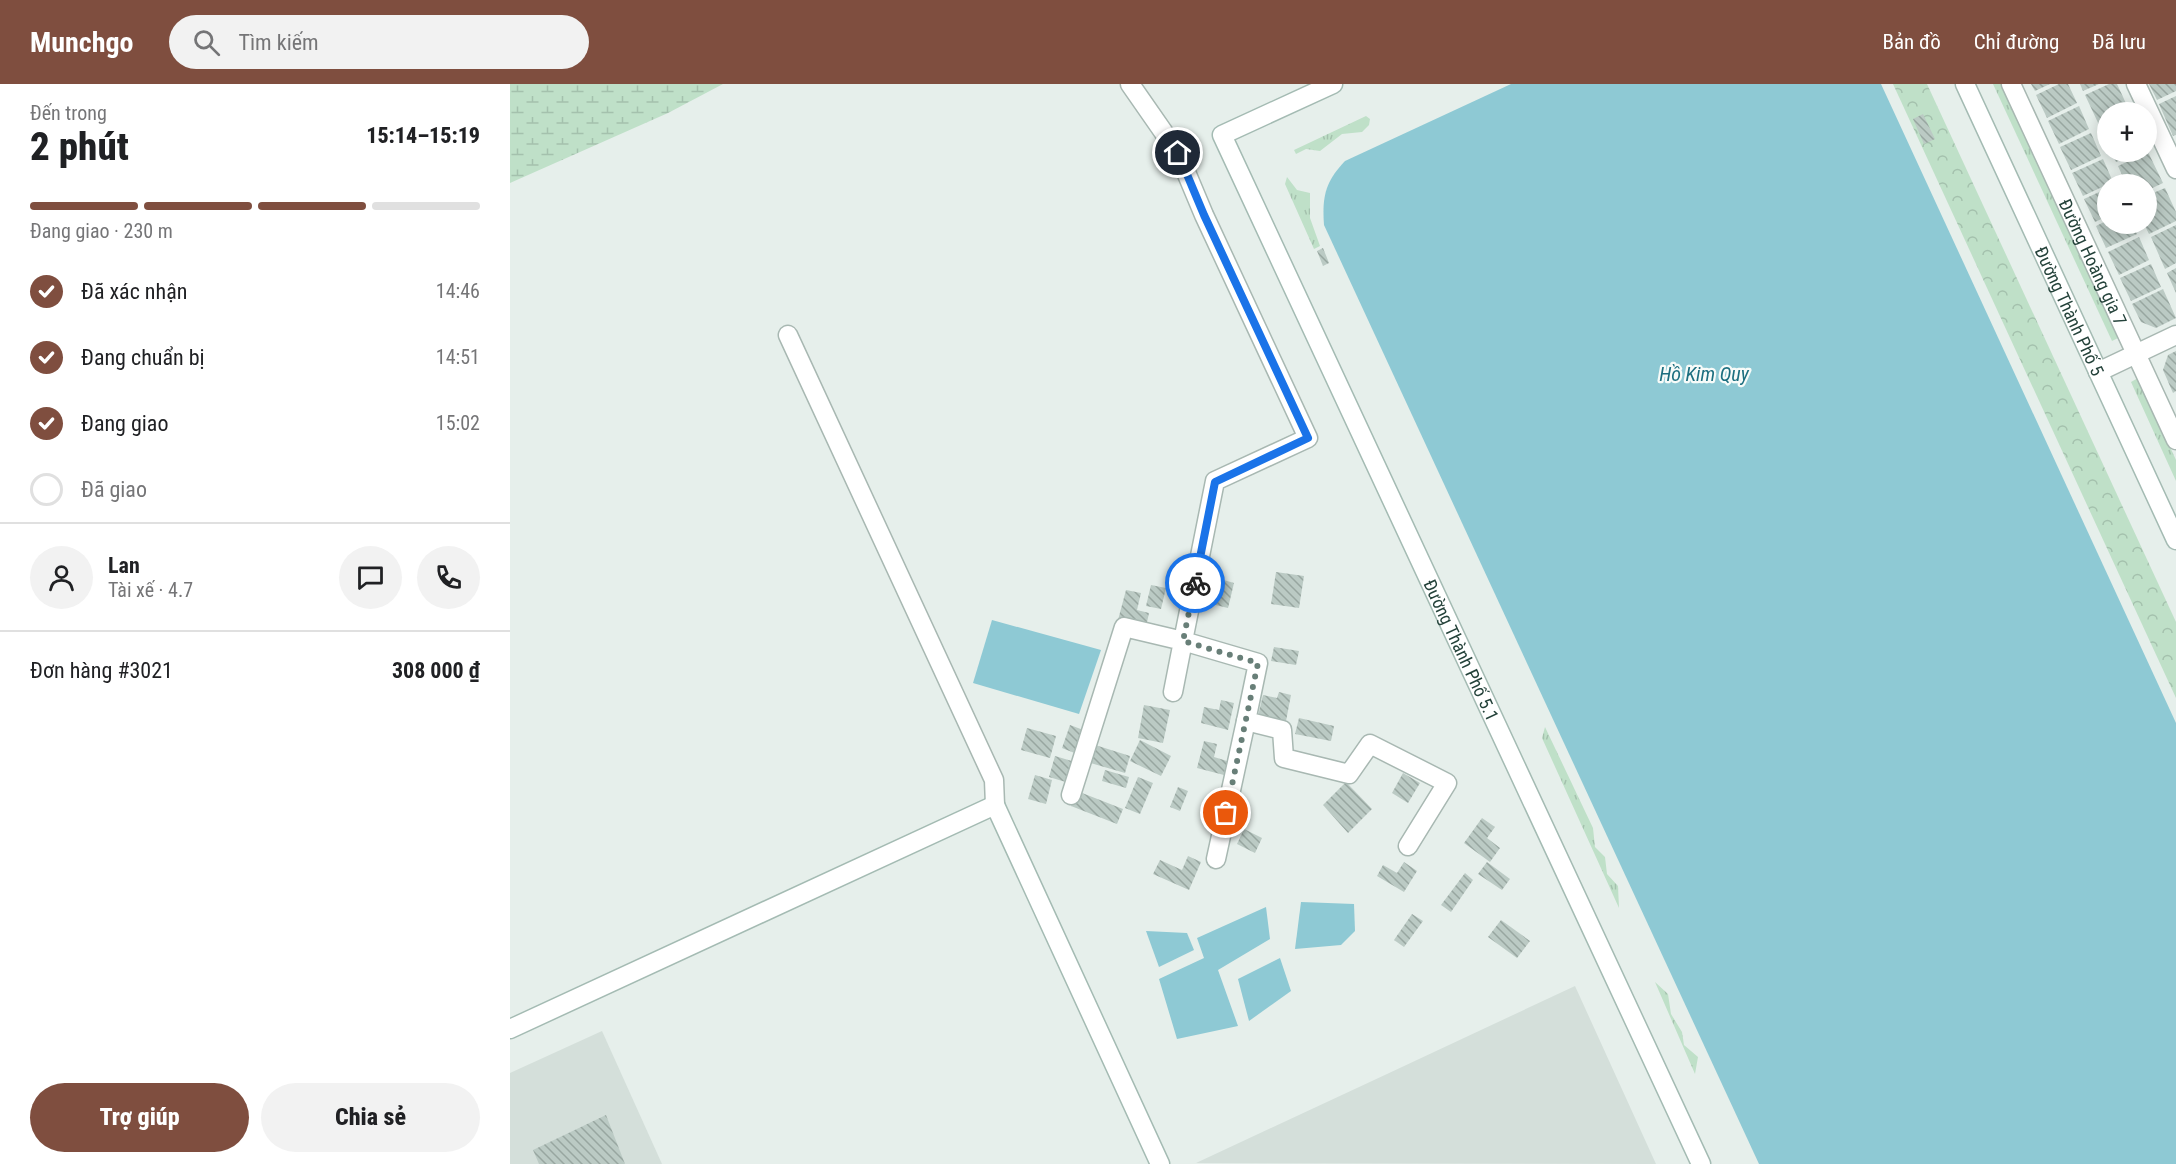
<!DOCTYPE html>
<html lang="vi">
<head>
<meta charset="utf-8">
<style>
  :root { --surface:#fff; --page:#f2f2f2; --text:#202124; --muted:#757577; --line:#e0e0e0; --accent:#7f4e3f }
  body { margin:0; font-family:"Roboto Condensed",sans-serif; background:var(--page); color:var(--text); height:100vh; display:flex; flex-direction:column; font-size:22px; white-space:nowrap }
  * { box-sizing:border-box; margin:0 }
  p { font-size:20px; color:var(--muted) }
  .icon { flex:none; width:33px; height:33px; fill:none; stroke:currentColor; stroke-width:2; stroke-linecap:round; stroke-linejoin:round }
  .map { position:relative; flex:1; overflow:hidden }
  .panel { display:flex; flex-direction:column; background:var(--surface); width:510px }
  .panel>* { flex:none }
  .tools { position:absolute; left:1587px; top:18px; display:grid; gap:12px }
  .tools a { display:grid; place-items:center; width:60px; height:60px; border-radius:50%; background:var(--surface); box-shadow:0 3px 15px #0003; font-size:30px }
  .pin { position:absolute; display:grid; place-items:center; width:51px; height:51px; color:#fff; margin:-26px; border:3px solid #fff; border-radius:50%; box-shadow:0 2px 6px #0007 }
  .courier { position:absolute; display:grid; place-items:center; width:60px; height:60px; margin:-30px; border:4px solid #1a73e8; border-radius:50%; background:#fff; color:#222; box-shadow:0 2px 8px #0007 }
  .headline em { font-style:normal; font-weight:800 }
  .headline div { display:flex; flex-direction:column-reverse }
  .headline { display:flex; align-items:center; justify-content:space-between; height:102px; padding:0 30px }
  h1 { font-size:39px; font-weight:800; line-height:45px }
  .bar { display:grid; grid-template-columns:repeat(4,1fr); gap:9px 6px; align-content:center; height:72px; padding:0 30px }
  .bar i { height:8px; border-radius:4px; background:var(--line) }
  .bar .selected { background:var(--accent) }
  .bar p { grid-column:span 4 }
  .line { display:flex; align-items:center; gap:15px; padding:0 30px; border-top:2px solid var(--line) }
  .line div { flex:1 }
  .round { display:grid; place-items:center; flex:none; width:63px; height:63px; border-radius:32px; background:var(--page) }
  ol { padding:0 30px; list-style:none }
  li { display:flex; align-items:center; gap:18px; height:66px }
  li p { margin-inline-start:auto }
  li .icon { padding:6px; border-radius:50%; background:var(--accent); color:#fff; stroke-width:4 }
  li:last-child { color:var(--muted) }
  li i { width:33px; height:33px; border:3px solid var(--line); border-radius:50% }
  .action { display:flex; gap:12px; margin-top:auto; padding:12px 30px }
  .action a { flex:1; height:69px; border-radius:36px; background:var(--accent); color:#fff; font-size:24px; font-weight:800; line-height:69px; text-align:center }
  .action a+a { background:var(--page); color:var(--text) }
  header { display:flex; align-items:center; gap:36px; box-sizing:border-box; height:84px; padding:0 30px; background:var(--accent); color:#fff }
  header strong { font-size:28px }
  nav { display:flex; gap:33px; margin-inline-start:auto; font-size:21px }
  .search { width:420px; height:54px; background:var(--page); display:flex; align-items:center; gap:15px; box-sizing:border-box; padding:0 21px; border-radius:33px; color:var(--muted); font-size:22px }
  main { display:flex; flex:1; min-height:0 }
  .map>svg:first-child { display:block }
</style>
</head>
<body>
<header>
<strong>Munchgo</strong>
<div class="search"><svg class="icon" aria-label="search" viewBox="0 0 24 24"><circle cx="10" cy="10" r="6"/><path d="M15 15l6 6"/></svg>Tìm kiếm</div>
<nav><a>Bản đồ</a><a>Chỉ đường</a><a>Đã lưu</a></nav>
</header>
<main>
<section class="panel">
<div class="headline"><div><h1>2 phút</h1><p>Đến trong</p></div><em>15:14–15:19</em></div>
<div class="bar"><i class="selected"></i><i class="selected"></i><i class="selected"></i><i></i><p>Đang giao · 230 m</p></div>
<ol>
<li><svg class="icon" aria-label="check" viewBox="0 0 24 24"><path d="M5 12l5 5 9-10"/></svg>Đã xác nhận<p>14:46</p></li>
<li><svg class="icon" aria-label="check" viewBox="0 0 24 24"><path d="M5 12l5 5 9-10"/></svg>Đang chuẩn bị<p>14:51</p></li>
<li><svg class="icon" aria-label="check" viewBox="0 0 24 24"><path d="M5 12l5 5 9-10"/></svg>Đang giao<p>15:02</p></li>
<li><i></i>Đã giao</li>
</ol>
<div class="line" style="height:108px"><a class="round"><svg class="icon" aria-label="person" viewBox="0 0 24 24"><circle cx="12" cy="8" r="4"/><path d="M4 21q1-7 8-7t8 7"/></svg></a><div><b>Lan</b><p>Tài xế · 4.7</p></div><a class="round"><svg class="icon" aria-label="chat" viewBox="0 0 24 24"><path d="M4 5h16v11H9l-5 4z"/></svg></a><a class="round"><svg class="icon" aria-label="phone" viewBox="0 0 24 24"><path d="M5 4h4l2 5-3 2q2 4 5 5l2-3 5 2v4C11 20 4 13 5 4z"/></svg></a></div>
<div class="line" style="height:78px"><div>Đơn hàng #3021</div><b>308 000 ₫</b></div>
<div class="action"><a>Trợ giúp</a><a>Chia sẻ</a></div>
</section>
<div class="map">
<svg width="1666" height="1080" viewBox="0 0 1666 1080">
  <defs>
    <pattern id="grass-tufts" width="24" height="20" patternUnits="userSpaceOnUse" patternTransform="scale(1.5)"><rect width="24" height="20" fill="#bfe0c8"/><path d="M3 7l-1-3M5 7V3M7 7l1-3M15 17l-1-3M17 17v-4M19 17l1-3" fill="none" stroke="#a4c1ad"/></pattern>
    <pattern id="wetland-marsh" width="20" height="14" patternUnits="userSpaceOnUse" patternTransform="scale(1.5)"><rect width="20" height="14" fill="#bfe0c8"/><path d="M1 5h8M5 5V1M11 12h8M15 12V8" fill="none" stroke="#a4c1ad"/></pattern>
    <pattern id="park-crowns" width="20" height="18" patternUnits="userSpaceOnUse" patternTransform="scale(1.5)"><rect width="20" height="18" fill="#bfe0c8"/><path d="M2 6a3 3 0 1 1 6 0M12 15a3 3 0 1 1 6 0" fill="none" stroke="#a4c1ad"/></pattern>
    <pattern id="building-back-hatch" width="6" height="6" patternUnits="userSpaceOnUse" patternTransform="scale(1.5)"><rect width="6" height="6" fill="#bbcac4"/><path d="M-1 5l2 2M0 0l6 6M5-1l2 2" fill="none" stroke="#98a6a0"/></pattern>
  </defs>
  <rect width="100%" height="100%" fill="#e6efeb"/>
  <g fill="#d4dfda">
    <polygon points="1065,902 1146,1080 686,1079 877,990"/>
    <polygon points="92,947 152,1080 0,1080 0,989"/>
  </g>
  <g fill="url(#grass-tufts)">
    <polygon points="1483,0 1494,0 1610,253 1602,257"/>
    <polygon points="856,32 860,35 859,41 852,48 832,50 810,67 796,65 786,70 784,66"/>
    <polygon points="777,93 787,106 800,109 800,134 810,162 804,165 775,100"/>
    <polygon points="1628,294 1666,376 1666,397 1621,298"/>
    <polygon points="1035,643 1083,744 1085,763 1095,773 1097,790 1108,802 1109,824 1032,654"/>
    <polygon points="1145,898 1158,910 1161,930 1172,948 1174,961 1188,973 1185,990"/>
  </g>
  <polygon fill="url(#wetland-marsh)" points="0,0 213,0 158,29 0,99"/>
  <polygon fill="url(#park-crowns)" points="1383,0 1417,0 1666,538 1666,614"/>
  <g fill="#8ec9d4">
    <path d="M1001,0H1371L1666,639V1080H1249L814,141C812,113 815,98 835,77Z"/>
    <polygon points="482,536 591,566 569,630 463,599"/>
    <polygon points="791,818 844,820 845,847 831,861 785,865"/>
    <polygon points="756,823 760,855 708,886 728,942 667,955 649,895 694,874 687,854"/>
    <polygon points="636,847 677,849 684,866 649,883"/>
    <polygon points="770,874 781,907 739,937 728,895"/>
  </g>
  <g fill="url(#building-back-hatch)">
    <polygon points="1521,0 1540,0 1525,7"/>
    <polygon points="1549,0 1558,0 1567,19 1537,34 1526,11"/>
    <polygon points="1570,0 1589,0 1573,7"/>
    <polygon points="1599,0 1607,0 1620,28 1598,28 1598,39 1590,43 1575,11"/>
    <polygon points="1639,0 1666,0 1666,7 1647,16"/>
    <polygon points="1666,12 1666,51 1663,52 1649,20"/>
    <polygon points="1569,22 1579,45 1549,60 1538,37"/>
    <polygon points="1413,30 1425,55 1414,60 1403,35"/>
    <polygon points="1581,49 1591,72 1561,86 1550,63"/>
    <polygon points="1601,68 1629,68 1606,78"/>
    <polygon points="1638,68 1653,99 1636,107 1636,100 1616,100 1608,82"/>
    <polygon points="1593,75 1603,98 1573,112 1562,89"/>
    <polygon points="1598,104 1598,132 1585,138 1574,115"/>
    <polygon points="1655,104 1666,128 1666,137 1639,150 1634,140 1636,140 1636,112"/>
    <polygon points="1598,136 1598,140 1622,140 1627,150 1596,164 1586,142"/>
    <polygon points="1666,141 1666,179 1655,185 1641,153"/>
    <polygon points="1629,153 1639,176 1609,191 1598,168"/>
    <polygon points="813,164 819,179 813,182 807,167"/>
    <polygon points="1641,180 1651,203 1621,217 1610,194"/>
    <polygon points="1666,184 1666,209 1657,189"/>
    <polygon points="1653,205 1666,234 1646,244 1631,238 1622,220"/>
    <polygon points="1666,267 1666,307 1663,309 1653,286 1658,271"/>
    <polygon points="766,488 794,492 789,524 761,520"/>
    <polygon points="696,491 724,499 718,524 689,517"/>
    <polygon points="641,501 656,504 651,525 636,522"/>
    <polygon points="616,506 631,509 627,526 639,529 636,543 608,536"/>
    <polygon points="764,563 789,567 786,581 761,577"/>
    <polygon points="769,608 781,611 776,637 748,632 753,611 767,614"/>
    <polygon points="711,616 724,619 718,646 691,639 694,623 709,626"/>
    <polygon points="634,621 660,626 653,659 628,654"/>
    <polygon points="789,634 824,642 821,657 785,650"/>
    <polygon points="560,641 576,647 567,670 552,664"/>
    <polygon points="517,644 546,652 540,674 511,666"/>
    <polygon points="630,656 661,672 651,692 620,677"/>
    <polygon points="694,657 707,660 704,673 717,677 714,691 687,684"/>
    <polygon points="582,660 620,672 615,689 577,678"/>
    <polygon points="545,672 565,678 559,699 539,693"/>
    <polygon points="595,686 619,693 616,704 592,697"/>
    <polygon points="893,689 910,699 898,719 882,709"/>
    <polygon points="525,691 542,696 536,720 518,715"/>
    <polygon points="628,693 643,699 630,730 615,724"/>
    <polygon points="836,698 862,725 838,749 813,721"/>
    <polygon points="668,703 678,707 670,727 660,723"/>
    <polygon points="567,707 613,725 607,740 561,722"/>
    <polygon points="972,734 985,743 977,754 990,764 980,778 954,759"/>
    <polygon points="734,745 752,754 745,769 727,760"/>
    <polygon points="678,772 691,778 679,806 643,790 650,776 672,786"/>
    <polygon points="894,778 907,787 894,808 867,792 873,781 887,789"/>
    <polygon points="977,778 1000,795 992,806 968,790"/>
    <polygon points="955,789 963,796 941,828 931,821"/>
    <polygon points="902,830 913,837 894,863 884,856"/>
    <polygon points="991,836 1020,857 1007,874 978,853"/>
    <polygon points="96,1031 115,1080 29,1080 23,1066"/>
  </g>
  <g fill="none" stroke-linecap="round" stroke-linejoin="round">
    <defs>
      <g id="street">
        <polyline points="620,0 668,69 694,131 798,354 705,397 673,557 748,579 736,637 772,646 774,674 839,690 860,660 937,699 898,762"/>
        <path id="s1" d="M1501,0L1666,356"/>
        <polyline points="1626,0 1666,85"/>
        <polyline points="278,251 484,696 485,721"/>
        <polyline points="1588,288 1666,251"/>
        <polyline points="561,711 614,543 673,557 663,608"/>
        <polyline points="706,775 736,637"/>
      </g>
      <g id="secondary">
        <path id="s2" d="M823,0L712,51L1191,1080"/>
        <path id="s3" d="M1455,0L1666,456"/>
        <polyline points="0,945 485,721 650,1080"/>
      </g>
    </defs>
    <use href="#street" stroke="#a8b8b2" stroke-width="21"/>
    <use href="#secondary" stroke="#a4bbb3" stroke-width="21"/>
    <use href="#street" stroke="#fff" stroke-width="18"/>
    <use href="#secondary" stroke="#fff" stroke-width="18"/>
  </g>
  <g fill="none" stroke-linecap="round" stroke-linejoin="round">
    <polyline stroke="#687f78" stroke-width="6" stroke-dasharray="0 10.8" points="685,499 673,557 748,579 716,729"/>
    <polyline stroke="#1a73e8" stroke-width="8" points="668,69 694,131 798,354 705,398 685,499"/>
  </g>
  <g text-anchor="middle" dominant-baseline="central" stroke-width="4.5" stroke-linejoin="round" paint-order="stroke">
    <g font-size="18" fill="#24423a" stroke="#f7fbf9">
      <text stroke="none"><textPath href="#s1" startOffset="196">Đường Hoàng gia 7</textPath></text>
      <text stroke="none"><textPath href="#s3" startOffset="250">Đường Thành Phố 5</textPath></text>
      <text stroke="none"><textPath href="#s2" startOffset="690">Đường Thành Phố 5.1</textPath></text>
    </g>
    <g font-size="20" font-style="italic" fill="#1c6f80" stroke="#f7fbf9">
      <text x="1194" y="290">Hồ Kim Quy</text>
    </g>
  </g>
</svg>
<div class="tools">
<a>+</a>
<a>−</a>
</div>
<div class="pin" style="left:716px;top:729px;background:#ea580c"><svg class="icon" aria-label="bag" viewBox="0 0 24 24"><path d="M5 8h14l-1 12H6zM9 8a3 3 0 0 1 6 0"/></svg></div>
<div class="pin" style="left:668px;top:69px;background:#1f2937"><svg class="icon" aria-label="home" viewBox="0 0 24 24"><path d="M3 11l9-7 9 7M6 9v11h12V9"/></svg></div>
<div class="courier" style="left:685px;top:499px"><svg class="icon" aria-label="bike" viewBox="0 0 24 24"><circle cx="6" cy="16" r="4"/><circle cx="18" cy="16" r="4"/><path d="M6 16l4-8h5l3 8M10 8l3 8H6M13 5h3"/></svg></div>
</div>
</main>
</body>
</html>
